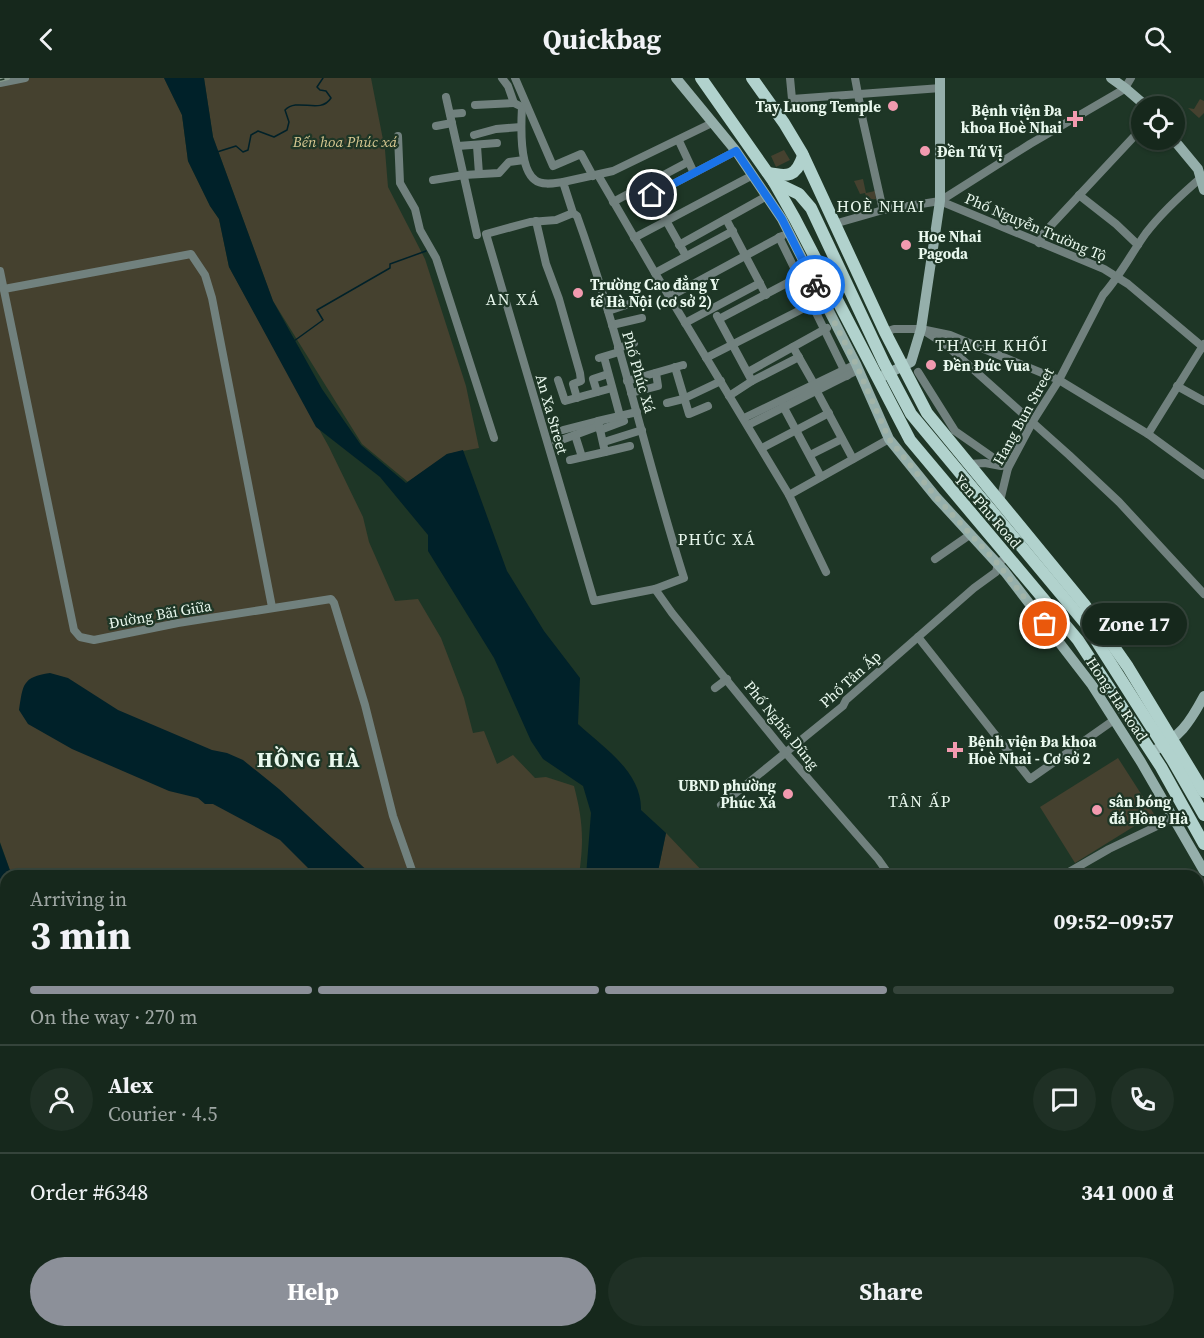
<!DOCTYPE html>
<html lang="en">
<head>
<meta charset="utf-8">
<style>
  :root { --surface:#16281c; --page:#1f3025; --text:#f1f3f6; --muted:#9ea6a3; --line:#35443b; --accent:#8c9099 }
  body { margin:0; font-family:"Source Serif 4",serif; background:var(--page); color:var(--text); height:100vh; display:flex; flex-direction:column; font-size:22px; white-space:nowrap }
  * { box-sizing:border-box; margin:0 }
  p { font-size:20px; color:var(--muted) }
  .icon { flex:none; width:33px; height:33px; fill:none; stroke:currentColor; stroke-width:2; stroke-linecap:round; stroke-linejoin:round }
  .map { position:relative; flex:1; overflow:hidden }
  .panel { position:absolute; left:0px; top:792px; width:1204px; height:468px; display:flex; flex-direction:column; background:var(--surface); border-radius:18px 18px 0 0; box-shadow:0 2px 4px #0004,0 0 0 2px var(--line) }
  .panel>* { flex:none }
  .fabs { position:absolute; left:1131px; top:18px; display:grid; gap:12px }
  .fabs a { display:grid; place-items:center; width:54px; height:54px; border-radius:50%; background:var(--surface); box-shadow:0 2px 4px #0004,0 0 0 2px var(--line); font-size:30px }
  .pin { position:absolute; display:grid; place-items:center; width:51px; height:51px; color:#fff; margin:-26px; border:3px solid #fff; border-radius:50%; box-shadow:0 2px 6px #0007 }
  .courier { position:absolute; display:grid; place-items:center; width:60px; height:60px; margin:-30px; border:4px solid #1a73e8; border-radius:50%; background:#fff; color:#222; box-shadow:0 2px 8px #0007 }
  .bubble { position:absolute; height:42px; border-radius:21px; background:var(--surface); box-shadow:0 2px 4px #0004,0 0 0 2px var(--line); font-size:20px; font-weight:700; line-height:42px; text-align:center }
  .overview em { font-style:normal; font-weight:700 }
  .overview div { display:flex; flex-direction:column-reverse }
  .overview { display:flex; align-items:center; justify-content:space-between; height:102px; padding:0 30px }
  h1 { font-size:39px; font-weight:700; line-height:45px }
  .bar { display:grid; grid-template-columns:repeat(4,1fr); gap:9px 6px; align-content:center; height:72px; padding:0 30px }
  .bar i { height:8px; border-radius:4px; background:var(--line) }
  .bar .on { background:var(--accent) }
  .bar p { grid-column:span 4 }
  .line { display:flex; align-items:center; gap:15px; padding:0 30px; border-top:2px solid var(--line) }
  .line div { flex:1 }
  .round { display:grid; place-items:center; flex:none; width:63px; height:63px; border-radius:32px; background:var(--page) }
  .cta { display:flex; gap:12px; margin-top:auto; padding:12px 30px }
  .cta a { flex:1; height:69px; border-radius:36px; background:var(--accent); color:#fff; font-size:24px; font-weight:700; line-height:69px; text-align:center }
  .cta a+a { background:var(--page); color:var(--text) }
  header { display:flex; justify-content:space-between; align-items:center; height:78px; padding:0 30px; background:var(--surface); font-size:27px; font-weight:700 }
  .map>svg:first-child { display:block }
</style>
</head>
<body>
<header><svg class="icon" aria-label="back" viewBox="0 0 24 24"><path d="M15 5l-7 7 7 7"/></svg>Quickbag<svg class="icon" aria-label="search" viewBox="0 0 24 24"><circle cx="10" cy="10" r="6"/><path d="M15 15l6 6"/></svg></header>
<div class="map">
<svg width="1204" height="1260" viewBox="0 0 1204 1260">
  <rect width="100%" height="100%" fill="#1e3626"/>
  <g fill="#45412f">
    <path d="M0,0H164L182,37L188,83L210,128L219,141L229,189L329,369L363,439L369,464L395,523L418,521L441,560L464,620L473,655L484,653L497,686L513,677L535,700L546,699L574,708C583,743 584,762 579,798H12L0,764Z"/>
    <polygon points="204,0 371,0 385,72 388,109 425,181 466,308 479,370 447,376 408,404 362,366 273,223 213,59"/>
    <polygon points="1200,21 1204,23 1204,35 1199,40 1188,30 1194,31"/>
    <polygon points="784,72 790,82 776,89 771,78"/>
    <polygon points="863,101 866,115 875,113 876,121 867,122 865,115 860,116 854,103"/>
    <polygon points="1118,680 1154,736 1075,785 1040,729"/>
    <polygon points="666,755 707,798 657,798"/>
    <polygon points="1199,822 1204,830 1204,914 1199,917"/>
    <polygon points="54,1254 569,1254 570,1260 54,1260"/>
    <rect x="710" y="1254" width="142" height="6"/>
  </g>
  <g fill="#002129">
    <path d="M164,0H204L213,59L273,223L322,311L361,367L406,405L447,376L463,372L507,493L544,553L580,600L578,646C604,670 642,694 641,732L666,755L657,798H586L591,735L583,708L543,681L531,663L494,580L428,473V457L380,399L316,349L229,189L219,141L210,128L188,83L182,37Z"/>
    <path d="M50,595L68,600L118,632L212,672L227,675L243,682L279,711L373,798H316L280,762L213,726H205L198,720L169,713L72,671L28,646L19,632C23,607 22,599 50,595Z"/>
    <polygon points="0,765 12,798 6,798 6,1254 54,1254 54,1260 0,1260"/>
    <rect x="590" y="1254" width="120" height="6"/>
  </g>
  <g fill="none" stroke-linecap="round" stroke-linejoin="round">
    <g stroke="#002129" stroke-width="1.5">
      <path d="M217,74L236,68L243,74L248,72L251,57L258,53L274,59L287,52L289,44L285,32C298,19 320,37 331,20L326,13L320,12L317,9L323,0"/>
      <polyline points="294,263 323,242 317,232 390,190 390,186 426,173"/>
    </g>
    <g stroke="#71817e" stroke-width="8">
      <path d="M502,0L508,8L514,25L522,29C521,47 519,90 535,102C542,108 555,105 563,104"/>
      <polyline points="515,0 553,88 581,76 593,98"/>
      <polyline points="790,0 792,21 941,10"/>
      <polyline points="855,0 863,43 883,132"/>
      <polyline points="0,5 25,0"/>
      <polyline points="446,19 477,157"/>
      <polyline points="475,27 514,25"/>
      <polyline points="450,36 462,35"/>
      <polyline points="436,48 452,45"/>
      <polyline points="474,57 496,51 521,49"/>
      <polyline points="398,58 400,105 415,131 420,152 436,180 494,360"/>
      <polyline points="679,63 694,95"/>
      <polyline points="458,68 497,65"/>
      <polyline points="477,68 479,96"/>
      <polyline points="598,97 655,195 789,417 826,494"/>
      <polyline points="433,102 464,97 499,95 509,84 524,82"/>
      <polyline points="650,114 686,178"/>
      <polyline points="652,117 736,73"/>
      <polyline points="1079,117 1116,146 1138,167"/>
      <polyline points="940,123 1104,191 1128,206 1204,270"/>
      <polyline points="613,124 688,84"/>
      <path d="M573,135L556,142L530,144L486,156L594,523L655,511L684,500C646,381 620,257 577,138L573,135L563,104L613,93L712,45"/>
      <polyline points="726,141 766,217"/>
      <polyline points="536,143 546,186 559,221 580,295 581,303 573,306 577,320"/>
      <polyline points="834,146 883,132 940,123 1030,66 1121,13 1125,10 1131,0"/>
      <polyline points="779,159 847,298"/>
      <polyline points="634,160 753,97"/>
      <polyline points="1039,165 1043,156 1142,50"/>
      <polyline points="679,167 767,118"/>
      <polyline points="0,193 74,552 80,559 94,562 178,545 331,521 334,525 365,627 393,738 414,798"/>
      <polyline points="655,195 733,153"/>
      <polyline points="4,211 191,176 205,197 212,220 272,529"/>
      <polyline points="669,219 782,158"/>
      <polyline points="608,233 632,225"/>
      <polyline points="717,238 752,303"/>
      <polyline points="719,241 808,194"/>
      <polyline points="685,245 760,205"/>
      <polyline points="612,247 642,240"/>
      <polyline points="921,251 946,267 1069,377 1119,424 1204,516"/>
      <polyline points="885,254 894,251 921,251 950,257 1059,302 1148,356 1204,397"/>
      <polyline points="793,269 814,306"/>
      <polyline points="618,270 634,265"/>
      <polyline points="604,279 620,338"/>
      <polyline points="599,280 619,274"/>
      <polyline points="706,280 822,221"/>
      <polyline points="675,289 689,336 708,328"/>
      <polyline points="748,294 827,250"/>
      <polyline points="918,294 955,353 1008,390"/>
      <polyline points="558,302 565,323 612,310"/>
      <polyline points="627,303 683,287"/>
      <polyline points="1177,308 1204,323"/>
      <polyline points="816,312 853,381"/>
      <polyline points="597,314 593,301 608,296"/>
      <polyline points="631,315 658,308 656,295"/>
      <polyline points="729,318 752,303 799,279"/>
      <polyline points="667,325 683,321 721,303"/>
      <polyline points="783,328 821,399"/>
      <polyline points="744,340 856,286"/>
      <polyline points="748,347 858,292"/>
      <polyline points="563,352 598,343"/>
      <polyline points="600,352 624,343"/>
      <polyline points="1148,356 1204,266"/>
      <polyline points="575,357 582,379"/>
      <polyline points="556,364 599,348"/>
      <polyline points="604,364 642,352"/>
      <polyline points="630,368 605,374 598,343 637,334"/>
      <polyline points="762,370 829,335"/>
      <polyline points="810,377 842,361"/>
      <polyline points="570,382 605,374"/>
      <polyline points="969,386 985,385 1001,388"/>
      <polyline points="789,417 889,361"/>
      <path d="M1000,423L1008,390L1033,343L1059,302L1103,217C1120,198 1131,176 1146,155C1162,134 1183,115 1203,98"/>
      <polyline points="935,481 971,456"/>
      <polyline points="655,511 672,535 785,674 878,781 890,798"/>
      <polyline points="918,559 1030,701 1114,642"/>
      <polyline points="715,610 727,601"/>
      <polyline points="721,727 843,628 846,622 974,510 996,494 998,486 1007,478"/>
      <polyline points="1062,798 1109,771 1174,740"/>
      <polyline points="1198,1190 1204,1198"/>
      <polyline points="1198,1238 1204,1234"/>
      <polyline points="1198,1248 1204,1245"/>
      <polyline points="560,1254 561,1260"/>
      <polyline points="1009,1254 1010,1260"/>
      <polyline points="1188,1260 1195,1257"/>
    </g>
    <g stroke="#95afab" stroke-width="10">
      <polyline points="676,0 736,73 782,141 856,286 889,361 936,419 1005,494 1092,607 1141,684 1204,793"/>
      <polyline points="1111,0 1125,10 1146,28"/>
      <polyline points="1174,62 1198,91 1204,112"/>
      <polyline points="883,298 911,284 921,251 940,123 940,0"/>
      <path d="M1152,674C1180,659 1189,646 1204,618"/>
    </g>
    <g stroke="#b1d2cd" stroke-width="12">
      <polyline points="701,0 774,104 795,141 910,362 1078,562 1161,689 1204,766"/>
      <polyline points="752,0 784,45 802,75 885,254 927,335 1084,526 1128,589 1204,714"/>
      <path d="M768,95C788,99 796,99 803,78"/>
      <polyline points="774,104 799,116 811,130 884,285 911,336 1085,545 1173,683 1204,737"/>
    </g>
    <defs>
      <polyline id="rail" points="0,2 8,0"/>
    </defs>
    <use href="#rail" stroke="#86998c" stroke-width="4"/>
    <use href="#rail" stroke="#1e3626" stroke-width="1.5" stroke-dasharray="4.5" stroke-linecap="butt"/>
  </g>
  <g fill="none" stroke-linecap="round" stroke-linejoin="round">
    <polyline stroke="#a2b4a8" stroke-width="6" stroke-dasharray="0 10.8" points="815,207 856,286 889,361 936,419 998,486 1045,546"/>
    <polyline stroke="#1a73e8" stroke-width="8" points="652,117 736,73 782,141 815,207"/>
  </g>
  <g fill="#f29aaf" stroke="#1e3626" stroke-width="2">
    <circle cx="893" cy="28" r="6"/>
    <path d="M1072 32h6v6h6v6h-6v6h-6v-6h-6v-6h6z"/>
    <circle cx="925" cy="73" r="6"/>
    <circle cx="906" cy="167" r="6"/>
    <circle cx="578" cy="215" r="6"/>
    <circle cx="931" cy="287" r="6"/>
    <path d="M952 663h6v6h6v6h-6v6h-6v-6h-6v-6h6z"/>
    <circle cx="788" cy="716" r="6"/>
    <circle cx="1097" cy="732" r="6"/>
  </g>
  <g text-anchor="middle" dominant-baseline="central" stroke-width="4.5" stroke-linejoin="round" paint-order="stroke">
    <g font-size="15" font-weight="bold" fill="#e9f8ee" stroke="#1e3626" text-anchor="start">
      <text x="881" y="28" text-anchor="end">Tay Luong Temple</text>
      <text x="1062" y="32" text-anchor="end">Bệnh viện Đa<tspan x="1062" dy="17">khoa Hoè Nhai</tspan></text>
      <text x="937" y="73">Đền Tứ Vị</text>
      <text x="918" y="158">Hoe Nhai<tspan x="918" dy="17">Pagoda</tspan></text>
      <text x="590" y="206">Trường Cao đẳng Y<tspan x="590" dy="17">tế Hà Nội (cơ sở 2)</tspan></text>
      <text x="943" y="287">Đền Đức Vua</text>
      <text x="968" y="663">Bệnh viện Đa khoa<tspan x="968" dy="17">Hoè Nhai - Cơ sở 2</tspan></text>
      <text x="776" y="707" text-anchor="end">UBND phường<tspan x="776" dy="17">Phúc Xá</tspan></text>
      <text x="1109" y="723">sân bóng<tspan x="1109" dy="17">đá Hồng Hà</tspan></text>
    </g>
    <g font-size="15" font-style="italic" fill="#d6c791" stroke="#1e3626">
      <text x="345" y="63">Bến hoa Phúc xá</text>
    </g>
    <g font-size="15" fill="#e9f8ee" stroke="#1e3626">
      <text transform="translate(1036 149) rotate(23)">Phố Nguyễn Trường Tộ</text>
      <text transform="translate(639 294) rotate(74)">Phố Phúc Xá</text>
      <text transform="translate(552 336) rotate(74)">An Xa Street</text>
      <text transform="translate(1023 338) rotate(-61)">Hang Bun Street</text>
      <text transform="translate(988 433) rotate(49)">Yen Phu Road</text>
      <text transform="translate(160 536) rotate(-10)">Đường Bãi Giữa</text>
      <text transform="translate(850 601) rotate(-42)">Phố Tân Ấp</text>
      <text transform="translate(1117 621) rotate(56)">Hong Ha Road</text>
      <text transform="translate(782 647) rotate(51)">Phố Nghĩa Dũng</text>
    </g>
    <g font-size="16" letter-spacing="1.5" fill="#e9f8ee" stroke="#1e3626">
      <text x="881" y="128">HOÈ NHAI</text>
      <text x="513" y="221">AN XÁ</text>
      <text x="992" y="267">THẠCH KHỐI</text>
      <text x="717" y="461">PHÚC XÁ</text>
      <text x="920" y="723">TÂN ẤP</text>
    </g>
    <g font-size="21" font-weight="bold" letter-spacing="1.5" fill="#e9f8ee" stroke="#1e3626">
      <text x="309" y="681">HỒNG HÀ</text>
    </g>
  </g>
</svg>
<div class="fabs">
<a><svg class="icon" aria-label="locate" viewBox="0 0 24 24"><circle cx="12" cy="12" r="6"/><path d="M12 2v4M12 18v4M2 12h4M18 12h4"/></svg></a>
</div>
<div class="pin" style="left:1045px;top:546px;background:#ea580c"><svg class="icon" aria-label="bag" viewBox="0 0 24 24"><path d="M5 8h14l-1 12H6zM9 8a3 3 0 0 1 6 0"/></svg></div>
<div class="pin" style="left:652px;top:117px;background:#1f2937"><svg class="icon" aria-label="home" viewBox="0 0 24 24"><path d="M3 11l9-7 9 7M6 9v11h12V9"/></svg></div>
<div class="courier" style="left:815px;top:207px"><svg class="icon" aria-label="bike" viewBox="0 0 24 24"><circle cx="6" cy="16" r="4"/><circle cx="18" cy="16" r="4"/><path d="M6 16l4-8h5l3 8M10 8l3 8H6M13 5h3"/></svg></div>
<div class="bubble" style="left:1082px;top:525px;width:105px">Zone 17</div>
<section class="panel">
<div class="overview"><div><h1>3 min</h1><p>Arriving in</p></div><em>09:52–09:57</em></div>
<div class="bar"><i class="on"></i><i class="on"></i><i class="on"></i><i></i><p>On the way · 270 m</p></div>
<div class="line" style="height:108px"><a class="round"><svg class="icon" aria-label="person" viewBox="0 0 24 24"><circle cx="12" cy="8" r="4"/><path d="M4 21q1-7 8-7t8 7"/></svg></a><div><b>Alex</b><p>Courier · 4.5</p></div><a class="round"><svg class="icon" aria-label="chat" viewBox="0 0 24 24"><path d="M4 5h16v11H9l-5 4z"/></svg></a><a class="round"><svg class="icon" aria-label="phone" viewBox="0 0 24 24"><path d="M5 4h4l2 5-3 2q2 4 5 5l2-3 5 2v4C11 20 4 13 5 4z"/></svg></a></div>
<div class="line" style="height:78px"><div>Order #6348</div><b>341 000 ₫</b></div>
<div class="cta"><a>Help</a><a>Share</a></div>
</section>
</div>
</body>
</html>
